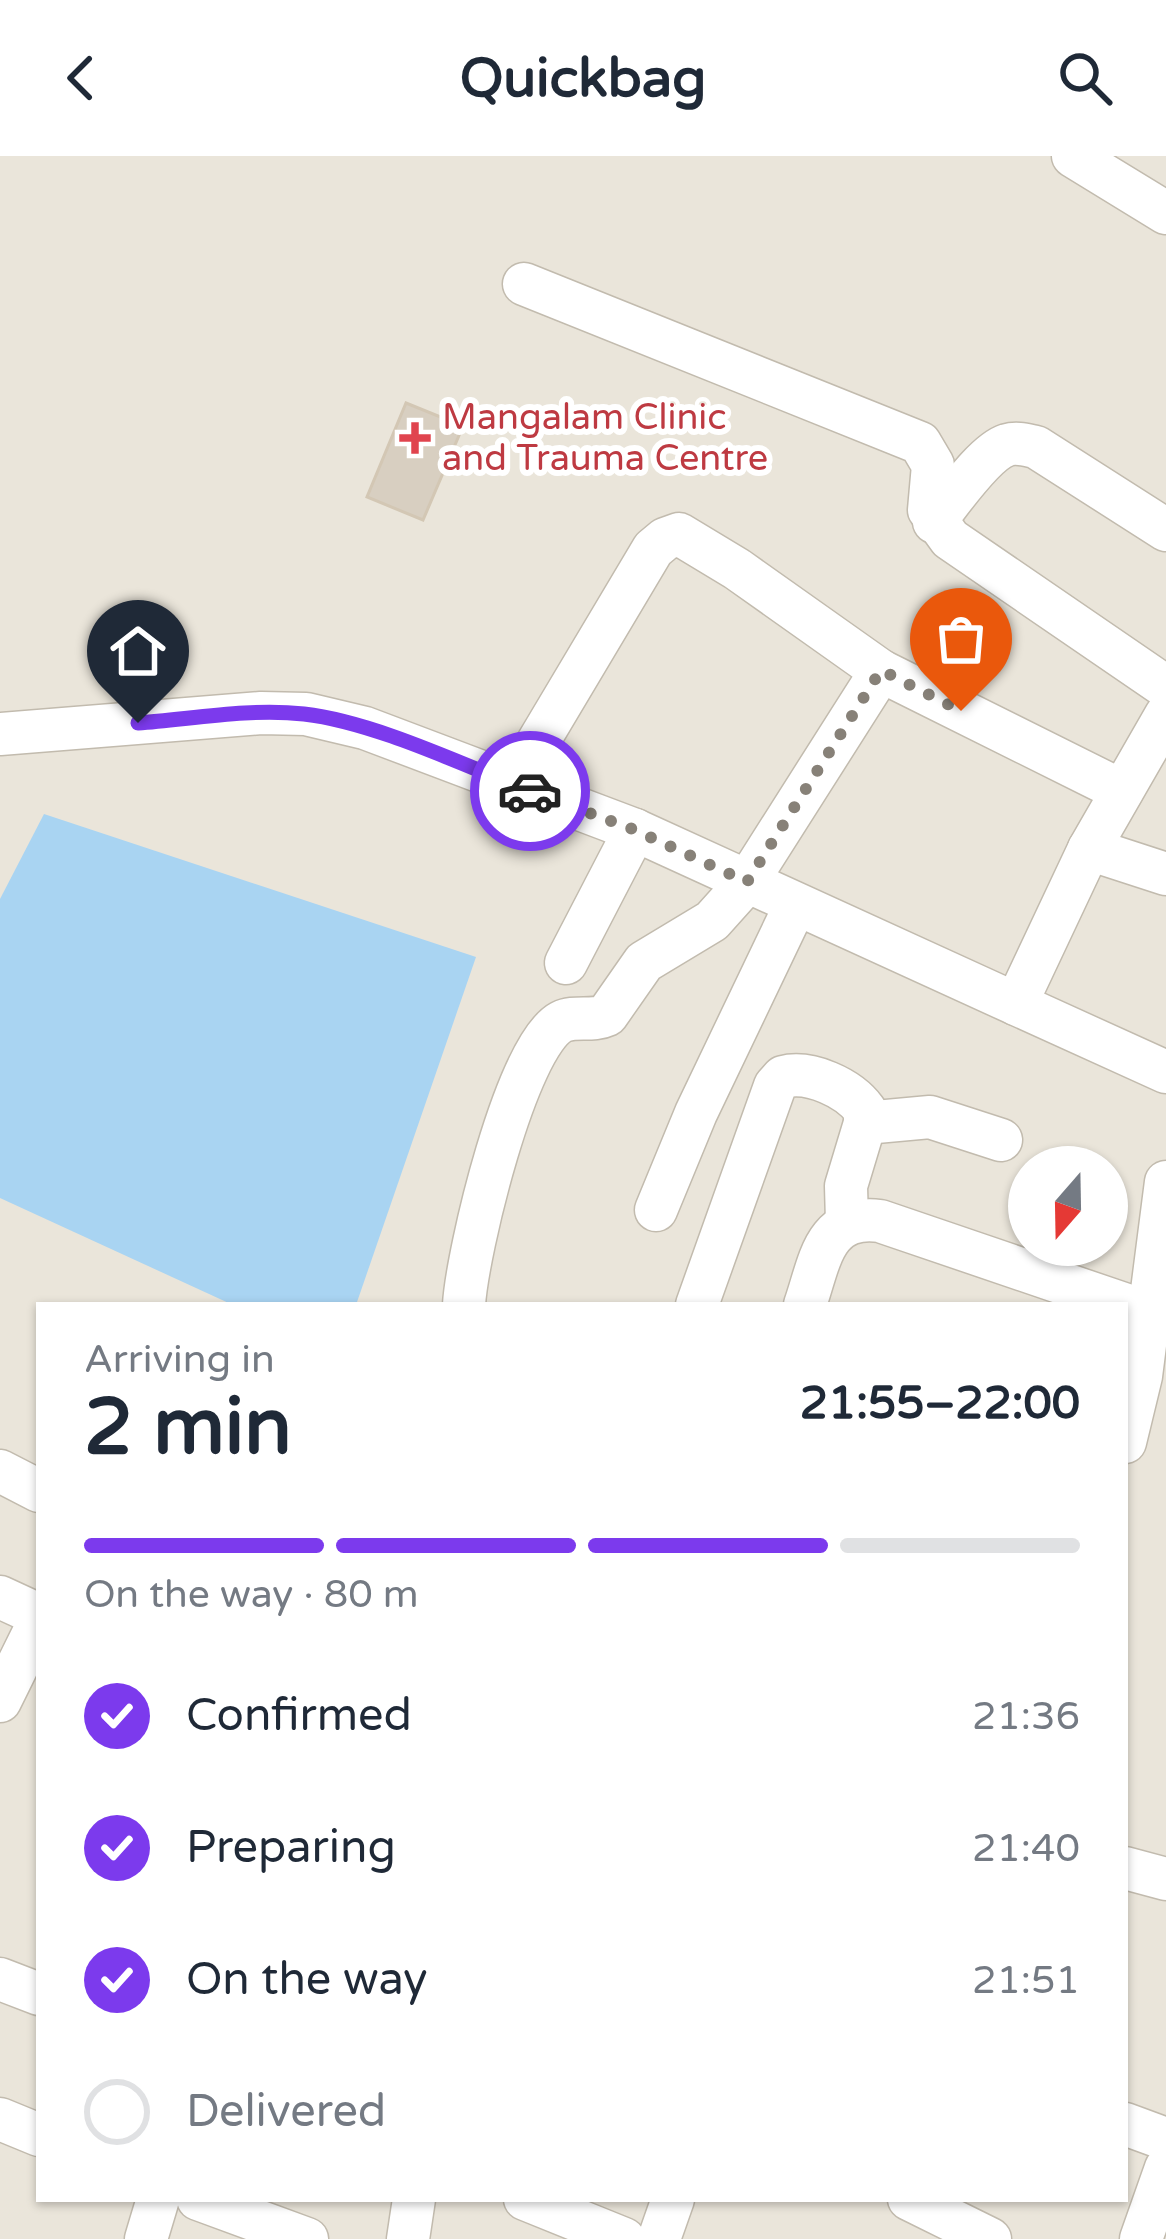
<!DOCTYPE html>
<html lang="en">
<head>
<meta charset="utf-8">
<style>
  :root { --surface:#fff; --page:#f2f2f3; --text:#1f2937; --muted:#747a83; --line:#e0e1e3; --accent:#7c3aed }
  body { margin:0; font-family:"Varela Round",sans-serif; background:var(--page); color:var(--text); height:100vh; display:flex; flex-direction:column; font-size:45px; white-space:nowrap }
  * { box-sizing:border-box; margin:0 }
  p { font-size:39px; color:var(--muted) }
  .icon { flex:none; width:66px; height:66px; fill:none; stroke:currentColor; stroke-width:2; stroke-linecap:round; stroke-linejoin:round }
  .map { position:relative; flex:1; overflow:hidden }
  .side { position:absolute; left:36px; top:1146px; width:1092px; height:900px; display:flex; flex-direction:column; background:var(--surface); border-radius:0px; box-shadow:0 3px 9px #0004 }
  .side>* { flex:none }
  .needle { width:78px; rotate:200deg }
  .tools { position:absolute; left:1008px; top:990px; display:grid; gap:24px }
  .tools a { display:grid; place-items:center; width:120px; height:120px; border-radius:50%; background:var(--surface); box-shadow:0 3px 9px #0004; font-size:60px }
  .pin { position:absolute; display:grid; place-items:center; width:102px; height:102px; color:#fff; margin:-123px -51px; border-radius:50% 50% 50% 0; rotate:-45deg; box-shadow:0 0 12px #0007 }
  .pin .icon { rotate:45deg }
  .courier { position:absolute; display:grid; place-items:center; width:120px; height:120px; margin:-60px; border:9px solid #7c3aed; border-radius:50%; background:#fff; color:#222; box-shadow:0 3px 15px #0007 }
  .overview em { font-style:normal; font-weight:700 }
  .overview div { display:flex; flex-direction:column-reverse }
  .overview { display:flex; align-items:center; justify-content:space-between; height:204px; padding:0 48px }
  h1 { font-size:78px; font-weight:700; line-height:90px }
  .bar { display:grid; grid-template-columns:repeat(4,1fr); gap:18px 12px; align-content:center; height:144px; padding:0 48px }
  .bar i { height:15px; border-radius:9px; background:var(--line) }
  .bar .on { background:var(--accent) }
  .bar p { grid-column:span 4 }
  ol { padding:0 48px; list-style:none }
  li { display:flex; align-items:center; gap:36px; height:132px }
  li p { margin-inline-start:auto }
  li .icon { padding:12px; border-radius:50%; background:var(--accent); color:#fff; stroke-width:4 }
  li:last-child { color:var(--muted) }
  li i { width:66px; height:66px; border:6px solid var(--line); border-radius:50% }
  header { display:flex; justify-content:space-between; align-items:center; height:156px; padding:0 48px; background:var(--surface); font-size:54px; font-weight:700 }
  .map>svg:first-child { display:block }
</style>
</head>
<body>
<header><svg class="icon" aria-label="back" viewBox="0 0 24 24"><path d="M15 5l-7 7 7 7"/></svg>Quickbag<svg class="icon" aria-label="search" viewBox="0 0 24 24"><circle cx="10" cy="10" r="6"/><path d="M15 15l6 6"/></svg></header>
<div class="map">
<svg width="1166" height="2083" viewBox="0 0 1166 2083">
  <rect width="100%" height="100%" fill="#f6f3ec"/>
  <path fill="#eae5da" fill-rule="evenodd" d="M0,0H1166V2083H0ZM1029,1011H1107V1089H1029ZM39,1149H1125V2043H39Z"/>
  <polygon fill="#a9d4f2" points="44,658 476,801 356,1149 233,1149 0,1042 0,743"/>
  <polygon fill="#d8cfc1" stroke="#d3c7b4" stroke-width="3" points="406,247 463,270 423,364 367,341"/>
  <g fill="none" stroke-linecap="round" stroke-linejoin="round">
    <defs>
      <g id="minor">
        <polyline points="1073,0 1166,57"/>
        <polyline points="524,128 920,287 933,309 929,354 950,383 1166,531"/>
        <path d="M934,366C951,346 983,297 1007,289C1017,286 1026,289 1036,291L1166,374"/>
        <polyline points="881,515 1122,635"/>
        <polyline points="0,578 261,557 306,558 365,572 635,674 1016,848 1089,693 1166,559"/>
        <polyline points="1089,693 1166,718"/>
        <polyline points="566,807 635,674"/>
        <polyline points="1016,848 1166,916"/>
        <polyline points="865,967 930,961 1001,984"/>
        <polyline points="656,1054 696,957 795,750"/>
        <path d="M464,1149C467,1097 516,890 561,866C575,859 592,866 607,859L644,806L712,765L747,726L881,515L737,413L679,378L665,383L653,393L513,628"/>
        <path d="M697,1149L775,930L783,921C810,914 849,932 865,954V967L846,1030L847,1066"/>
        <path d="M805,1149C820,1106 823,1058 880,1065L1150,1157"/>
        <polyline points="1125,1286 1141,1220 1166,1026"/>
        <polyline points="0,1315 39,1335"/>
        <polyline points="0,1441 39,1459"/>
        <polyline points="0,1545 39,1466"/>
        <polyline points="1125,1712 1166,1723"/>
        <polyline points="0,1823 39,1838"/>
        <polyline points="0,1963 39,1979"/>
        <polyline points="1125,1968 1166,1983"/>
        <polyline points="198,2043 307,2083"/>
        <polyline points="525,2043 624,2083"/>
        <polyline points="909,2043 990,2083"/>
        <polyline points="146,2083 158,2043"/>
        <polyline points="408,2083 414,2043"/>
        <polyline points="659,2083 673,2043"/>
        <polyline points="1141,2083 1166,2012"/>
      </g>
    </defs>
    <use href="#minor" stroke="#c2bbae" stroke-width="45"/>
    <use href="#minor" stroke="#fff" stroke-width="42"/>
  </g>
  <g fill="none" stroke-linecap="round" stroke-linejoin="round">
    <polyline stroke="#878178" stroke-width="12" stroke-dasharray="0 21.6" points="530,635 635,674 747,726 881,514 961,555"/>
    <path stroke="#7c3aed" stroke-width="15" d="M138,567C192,563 249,552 304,558C374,566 463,609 530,635"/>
  </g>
  <path fill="#e0444e" stroke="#fff" stroke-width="4.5" d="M409 264h12v12h12v12h-12v12h-12v-12h-12v-12h12z"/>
  <g text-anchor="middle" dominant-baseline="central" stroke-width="12" stroke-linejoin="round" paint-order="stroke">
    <g font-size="36" fill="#be3a42" stroke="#fff" text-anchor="start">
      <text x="442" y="261">Mangalam Clinic<tspan x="442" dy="41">and Trauma Centre</tspan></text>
    </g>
  </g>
</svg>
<div class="tools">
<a><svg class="needle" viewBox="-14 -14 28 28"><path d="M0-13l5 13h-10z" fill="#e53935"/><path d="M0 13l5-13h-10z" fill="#747a83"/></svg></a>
</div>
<div class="pin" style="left:961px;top:555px;background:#ea580c"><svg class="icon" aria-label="bag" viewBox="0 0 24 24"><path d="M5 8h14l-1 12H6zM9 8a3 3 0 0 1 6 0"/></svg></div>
<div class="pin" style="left:138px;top:567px;background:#1f2937"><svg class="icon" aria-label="home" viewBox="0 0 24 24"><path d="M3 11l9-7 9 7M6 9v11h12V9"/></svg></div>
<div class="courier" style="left:530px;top:635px"><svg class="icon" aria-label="car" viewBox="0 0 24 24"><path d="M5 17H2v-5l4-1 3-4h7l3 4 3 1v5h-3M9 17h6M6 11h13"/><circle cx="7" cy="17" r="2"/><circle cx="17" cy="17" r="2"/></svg></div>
<section class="side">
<div class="overview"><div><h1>2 min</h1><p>Arriving in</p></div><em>21:55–22:00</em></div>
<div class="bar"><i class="on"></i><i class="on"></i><i class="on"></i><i></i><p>On the way · 80 m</p></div>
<ol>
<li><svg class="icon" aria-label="check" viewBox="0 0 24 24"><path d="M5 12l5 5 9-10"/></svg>Confirmed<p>21:36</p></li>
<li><svg class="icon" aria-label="check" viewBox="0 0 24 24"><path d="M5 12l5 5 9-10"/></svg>Preparing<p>21:40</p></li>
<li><svg class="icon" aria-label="check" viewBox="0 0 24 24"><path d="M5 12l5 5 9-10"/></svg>On the way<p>21:51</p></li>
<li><i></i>Delivered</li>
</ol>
</section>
</div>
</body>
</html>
